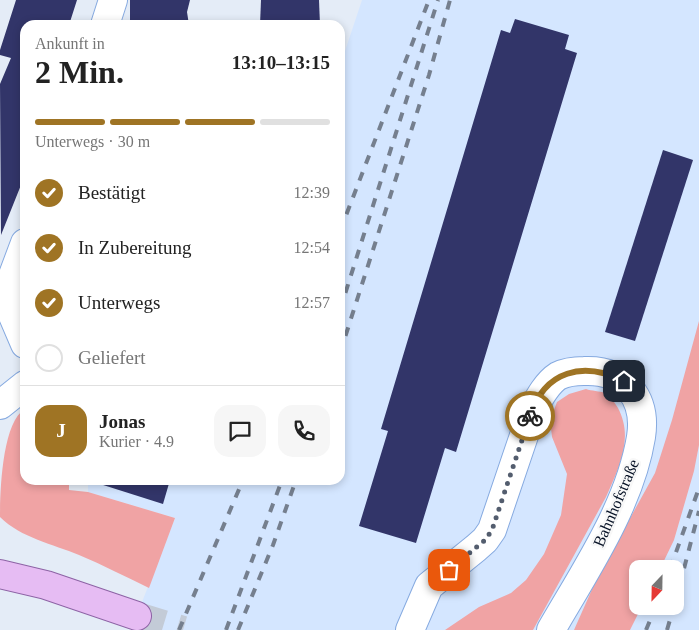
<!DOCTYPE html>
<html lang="de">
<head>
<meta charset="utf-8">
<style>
  :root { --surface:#fff; --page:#f6f6f6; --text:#222; --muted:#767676; --line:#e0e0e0; --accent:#9f7424 }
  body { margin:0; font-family:"Times New Roman",serif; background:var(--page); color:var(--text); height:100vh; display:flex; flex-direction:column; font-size:19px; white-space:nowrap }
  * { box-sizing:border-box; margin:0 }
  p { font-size:16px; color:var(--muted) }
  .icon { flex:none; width:28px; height:28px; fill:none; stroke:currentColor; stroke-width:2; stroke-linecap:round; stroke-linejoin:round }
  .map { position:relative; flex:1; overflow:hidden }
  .side { position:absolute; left:20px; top:20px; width:325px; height:465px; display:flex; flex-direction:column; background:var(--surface); border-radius:15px; box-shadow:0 2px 8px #0003 }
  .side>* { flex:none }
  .needle { width:32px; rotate:202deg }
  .fabs { position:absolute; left:629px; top:560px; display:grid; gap:10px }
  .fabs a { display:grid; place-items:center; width:55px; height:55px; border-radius:10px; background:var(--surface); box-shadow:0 2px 8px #0003; font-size:25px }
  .pin { position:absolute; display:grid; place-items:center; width:42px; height:42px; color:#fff; margin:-21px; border-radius:10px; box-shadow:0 2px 8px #0006 }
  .courier { position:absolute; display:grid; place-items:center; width:50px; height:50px; margin:-25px; border:4px solid #9f7424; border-radius:50%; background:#fff; color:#222; box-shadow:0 1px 6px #0007 }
  .summary em { font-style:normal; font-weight:700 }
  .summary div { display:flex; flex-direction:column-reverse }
  .summary { display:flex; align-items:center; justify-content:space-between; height:85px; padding:0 15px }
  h1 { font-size:32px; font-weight:700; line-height:38px }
  .bar { display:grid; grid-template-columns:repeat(4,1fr); gap:8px 5px; align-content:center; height:60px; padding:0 15px }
  .bar i { height:6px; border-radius:4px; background:var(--line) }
  .bar .active { background:var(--accent) }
  .bar p { grid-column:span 4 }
  .line { display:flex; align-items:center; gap:12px; padding:0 15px; border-top:1px solid var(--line) }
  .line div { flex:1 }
  .round { display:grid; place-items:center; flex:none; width:52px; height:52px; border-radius:15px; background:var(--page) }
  ol { padding:0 15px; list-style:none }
  li { display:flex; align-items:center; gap:15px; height:55px }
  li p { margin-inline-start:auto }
  li .icon { padding:5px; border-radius:50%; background:var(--accent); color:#fff; stroke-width:4 }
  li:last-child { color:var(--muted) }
  li i { width:28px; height:28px; border:2px solid var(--line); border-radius:50% }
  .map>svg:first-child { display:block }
</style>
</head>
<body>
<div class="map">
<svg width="699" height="630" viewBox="0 0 699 630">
  <rect width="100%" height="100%" fill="#e4ecf7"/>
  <path fill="#d4e6ff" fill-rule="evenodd" d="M362,0H699V630H131L175,518L88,492V480H340V66ZM638,569H675V606H638Z"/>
  <g fill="#f0a3a4">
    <polygon points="699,321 699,445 694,471 674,540 660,569 638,569 638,606 642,606 630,630 574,630 597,578 655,473 672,420"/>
    <path d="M586,389C591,391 600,391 605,393C610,396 615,403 618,408C634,438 619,468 606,497L533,630H445L479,607L511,593L526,580L544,554L561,515L567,474L552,437L550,420L557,402L569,394Z"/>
    <path d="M25,409V480H69V490L88,492L175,518L149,588C126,577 103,565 79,555C53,544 21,538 0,517C0,492 2,422 25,409Z"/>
  </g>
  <g fill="#323569">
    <polygon points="16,0 77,0 69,25 25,25 25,175 1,235 0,84 11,58 0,55 0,50"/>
    <polygon points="130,0 190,0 187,12 189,25 130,25"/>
    <polygon points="261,0 319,0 320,25 260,25"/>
    <polygon points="515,19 569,35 565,49 577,53 456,452 445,448 416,543 359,526 388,431 381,429 501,30 510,33"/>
    <polygon points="663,150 693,160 635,341 605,332"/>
    <polygon points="100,480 170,480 163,504 100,484"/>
  </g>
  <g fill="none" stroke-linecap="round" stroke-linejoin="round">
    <polyline stroke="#c3cbd7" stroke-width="28" stroke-dasharray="28 14" stroke-linecap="butt" points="137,616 183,630"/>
    <defs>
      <g id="minor">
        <polyline points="105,25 113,0"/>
        <polyline points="25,243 13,275 10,309 25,344"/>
        <polyline points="0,405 25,385"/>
        <path d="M410,630L429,586L476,548L485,540L492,530L533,409C539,398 547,383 558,376C566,372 576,371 584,371C625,369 647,399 641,437C630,505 585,571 551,630"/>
      </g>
      <polyline id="major" points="0,574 46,585 137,616"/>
    </defs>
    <use href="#minor" stroke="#86aae0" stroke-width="30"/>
    <use href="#major" stroke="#8d63a5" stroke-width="30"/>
    <use href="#minor" stroke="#fff" stroke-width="28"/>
    <use href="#major" stroke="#e6bcf3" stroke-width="28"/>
    <g stroke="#757f8e" stroke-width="4" stroke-dasharray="9 9" stroke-linecap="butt">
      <polyline points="340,231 429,0"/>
      <polyline points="340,310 438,0"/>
      <polyline points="340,353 429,75 450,0"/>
      <polyline points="670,569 699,488"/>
      <polyline points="675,603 699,511"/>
      <polyline points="179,630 243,480"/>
      <polyline points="226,630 282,480"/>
      <polyline points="238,630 273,545 296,480"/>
      <polyline points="646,630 656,606"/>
      <polyline points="667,630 674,606"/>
    </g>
  </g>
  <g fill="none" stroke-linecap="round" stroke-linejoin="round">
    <polyline stroke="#535d6e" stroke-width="5" stroke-dasharray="0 9" points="449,570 485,540 492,530 530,416"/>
    <path stroke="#9f7424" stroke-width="6" d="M530,416C545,370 583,361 624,381"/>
  </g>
  <g text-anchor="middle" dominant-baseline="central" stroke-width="5" stroke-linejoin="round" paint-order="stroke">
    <g font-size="16" fill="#051024" stroke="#f8f8f8">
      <text transform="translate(616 503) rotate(-67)">Bahnhofstraße</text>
    </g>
  </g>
</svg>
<div class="fabs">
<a><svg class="needle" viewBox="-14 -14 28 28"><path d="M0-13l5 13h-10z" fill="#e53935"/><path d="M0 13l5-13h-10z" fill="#767676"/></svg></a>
</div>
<div class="pin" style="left:449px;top:570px;background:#ea580c"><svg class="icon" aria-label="bag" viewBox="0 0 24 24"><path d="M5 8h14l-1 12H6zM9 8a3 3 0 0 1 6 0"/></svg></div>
<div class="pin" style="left:624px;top:381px;background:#1f2937"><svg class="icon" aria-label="home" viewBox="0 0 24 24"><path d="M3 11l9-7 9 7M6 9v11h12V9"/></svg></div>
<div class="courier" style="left:530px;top:416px"><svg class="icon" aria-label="bike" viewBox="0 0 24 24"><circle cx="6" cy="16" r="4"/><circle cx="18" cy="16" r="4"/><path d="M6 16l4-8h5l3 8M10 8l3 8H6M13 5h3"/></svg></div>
<section class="side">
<div class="summary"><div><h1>2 Min.</h1><p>Ankunft in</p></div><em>13:10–13:15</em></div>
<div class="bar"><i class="active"></i><i class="active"></i><i class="active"></i><i></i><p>Unterwegs · 30 m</p></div>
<ol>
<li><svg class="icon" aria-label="check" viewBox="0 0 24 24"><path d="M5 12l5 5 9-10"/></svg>Bestätigt<p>12:39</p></li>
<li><svg class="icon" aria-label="check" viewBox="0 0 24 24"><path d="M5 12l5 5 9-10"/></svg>In Zubereitung<p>12:54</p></li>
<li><svg class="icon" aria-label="check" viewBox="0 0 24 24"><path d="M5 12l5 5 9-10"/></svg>Unterwegs<p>12:57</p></li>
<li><i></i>Geliefert</li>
</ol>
<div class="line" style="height:90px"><b class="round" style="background:var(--accent);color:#fff">J</b><div><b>Jonas</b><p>Kurier · 4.9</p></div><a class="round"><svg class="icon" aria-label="chat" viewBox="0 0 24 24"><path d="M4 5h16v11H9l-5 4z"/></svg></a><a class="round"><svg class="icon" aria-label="phone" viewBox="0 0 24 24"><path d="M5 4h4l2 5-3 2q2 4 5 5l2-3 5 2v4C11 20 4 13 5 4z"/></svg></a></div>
</section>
</div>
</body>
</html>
